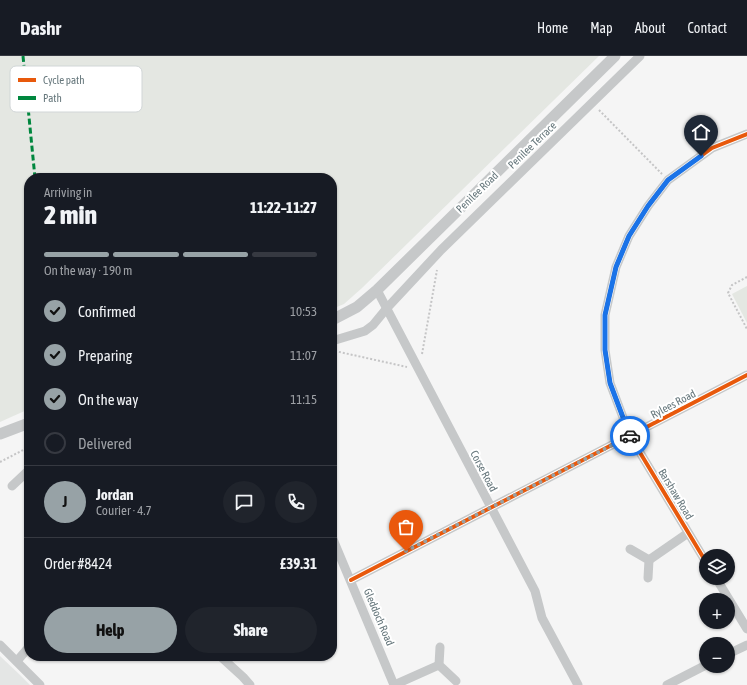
<!DOCTYPE html>
<html lang="en">
<head>
<meta charset="utf-8">
<style>
  :root { --surface:#171b24; --page:#20242c; --text:#f1f3f6; --muted:#9ea1a6; --line:#363941; --accent:#97a2a6 }
  body { margin:0; font-family:"Asap Condensed",sans-serif; background:var(--page); color:var(--text); height:100vh; display:flex; flex-direction:column; font-size:15px; white-space:nowrap }
  * { box-sizing:border-box; margin:0 }
  p { font-size:13px; color:var(--muted) }
  .icon { flex:none; width:22px; height:22px; fill:none; stroke:currentColor; stroke-width:2; stroke-linecap:round; stroke-linejoin:round }
  .map { position:relative; flex:1; overflow:hidden }
  .sheet { position:absolute; left:24px; top:117px; width:313px; height:488px; display:flex; flex-direction:column; background:var(--surface); border-radius:16px; box-shadow:0 1px 3px #0004 }
  .sheet>* { flex:none }
  .buttons { position:absolute; left:699px; top:493px; display:grid; gap:8px }
  .buttons a { display:grid; place-items:center; width:36px; height:36px; border-radius:50%; background:var(--surface); box-shadow:0 1px 3px #0004; font-size:20px }
  .pin { position:absolute; display:grid; place-items:center; width:34px; height:34px; color:#fff; margin:-41px -17px; border-radius:50% 50% 50% 0; rotate:-45deg; box-shadow:0 0 4px #0007 }
  .pin .icon { rotate:45deg }
  .courier { position:absolute; display:grid; place-items:center; width:40px; height:40px; margin:-20px; border:3px solid #1a73e8; border-radius:50%; background:#fff; color:#222; box-shadow:0 1px 5px #0007 }
  .overview em { font-style:normal; font-weight:800 }
  .overview div { display:flex; flex-direction:column-reverse }
  .overview { display:flex; align-items:center; justify-content:space-between; height:68px; padding:0 20px }
  h1 { font-size:26px; font-weight:800; line-height:30px }
  .bar { display:grid; grid-template-columns:repeat(4,1fr); gap:6px 4px; align-content:center; height:48px; padding:0 20px }
  .bar i { height:5px; border-radius:3px; background:var(--line) }
  .bar .selected { background:var(--accent) }
  .bar p { grid-column:span 4 }
  .line { display:flex; align-items:center; gap:10px; padding:0 20px; border-top:1px solid var(--line) }
  .line div { flex:1 }
  .round { display:grid; place-items:center; flex:none; width:42px; height:42px; border-radius:21px; background:var(--page) }
  ol { padding:0 20px; list-style:none }
  li { display:flex; align-items:center; gap:12px; height:44px }
  li p { margin-inline-start:auto }
  li .icon { padding:4px; border-radius:50%; background:var(--accent); color:#111; stroke-width:4 }
  li:last-child { color:var(--muted) }
  li i { width:22px; height:22px; border:2px solid var(--line); border-radius:50% }
  .action { display:flex; gap:8px; margin-top:auto; padding:8px 20px }
  .action a { flex:1; height:46px; border-radius:24px; background:var(--accent); color:#111; font-size:16px; font-weight:800; line-height:46px; text-align:center }
  .action a+a { background:var(--page); color:var(--text) }
  header { display:flex; align-items:center; gap:24px; box-sizing:border-box; height:56px; padding:0 20px; background:var(--surface); border-bottom:1px solid var(--line) }
  header strong { font-size:19px }
  nav { display:flex; gap:22px; margin-inline-start:auto; font-size:14px }
  .map>svg:first-child { display:block }
</style>
</head>
<body>
<header>
<strong>Dashr</strong>
<nav><a>Home</a><a>Map</a><a>About</a><a>Contact</a></nav>
</header>
<div class="map">
<svg width="747" height="629" viewBox="0 0 747 629">
  <rect width="100%" height="100%" fill="#f5f5f5"/>
  <polygon fill="#e4e6e5" points="0,600 19,618 30,629 0,629"/>
  <g fill="#e4e7e2">
    <polygon points="0,0 599,0 362,232 344,248 332,253 332,122 29,122 29,353 0,366"/>
    <polygon points="747,230 747,267 732,238"/>
  </g>
  <g fill="none" stroke-linecap="round" stroke-linejoin="round">
    <g stroke="#c5c5c6" stroke-width="2" stroke-dasharray="2 2" stroke-linecap="butt">
      <polyline points="599,54 662,118"/>
      <polyline points="747,221 732,229 728,237 747,273"/>
      <polyline points="335,295 407,311"/>
      <polyline points="422,298 437,214"/>
      <polyline points="0,406 29,391"/>
    </g>
    <g stroke="#c6c8c9" stroke-width="9">
      <polyline points="377,234 535,535 542,562 578,629"/>
      <polyline points="332,285 365,275 373,269 387,252 441,194 640,0"/>
      <polyline points="12,430 29,414"/>
      <polyline points="332,481 394,629"/>
      <polyline points="630,493 649,504 648,522"/>
      <polyline points="649,504 688,477"/>
      <polyline points="706,506 630,380 610,327 605,294 605,259 616,211 629,180 648,150 668,124 712,92 747,78"/>
      <polyline points="716,522 747,573"/>
      <polyline points="351,524 747,319"/>
      <polyline points="0,589 40,629"/>
      <polyline points="440,591 439,609 456,625"/>
      <polyline points="728,598 747,589"/>
      <polyline points="220,600 243,621 250,629"/>
      <polyline points="17,605 29,591"/>
      <polyline points="394,629 439,609"/>
      <polyline points="667,629 706,609"/>
    </g>
    <g stroke="#c6c8c9" stroke-width="11">
      <polyline points="332,264 357,251 377,234 615,0"/>
      <polyline points="0,378 29,367"/>
    </g>
    <polyline stroke="#00873e" stroke-width="3" stroke-dasharray="6 3" stroke-linecap="butt" points="23,0 35,122"/>
    <defs>
      <g id="cycleway">
        <polyline points="706,506 630,380 610,327 605,294 605,259 616,211 629,180 648,150 668,124 712,92 747,78"/>
        <polyline points="351,524 747,319"/>
      </g>
    </defs>
    <use href="#cycleway" stroke="#fff" stroke-width="6"/>
    <use href="#cycleway" stroke="#e8590c" stroke-width="4"/>
  </g>
  <g fill="none" stroke-linecap="round" stroke-linejoin="round">
    <polyline stroke="#97a2a6" stroke-width="4" stroke-dasharray="0 7.2" points="406,495 630,380"/>
    <polyline stroke="#1a73e8" stroke-width="5" points="630,380 610,327 605,294 605,259 616,211 629,180 648,150 668,124 701,100"/>
  </g>
  <g text-anchor="middle" dominant-baseline="central" stroke-width="4" stroke-linejoin="round" paint-order="stroke">
    <g font-size="11" fill="#65767b" stroke="#fff">
      <text transform="translate(532 89) rotate(-44)">Penilee Terrace</text>
      <text transform="translate(477 136) rotate(-44)">Penilee Road</text>
      <text transform="translate(673 348) rotate(-28)">Rylees Road</text>
      <text transform="translate(484 415) rotate(62)">Corse Road</text>
      <text transform="translate(676 438) rotate(59)">Barshaw Road</text>
      <text transform="translate(379 561) rotate(67)">Gleddoch Road</text>
    </g>
  </g>
  <rect x="10" y="10" width="132" height="46" rx="6" fill="#fff" stroke="#d1d6d7" stroke-width="1"/>
  <rect x="18" y="22" width="18" height="4" fill="#e8590c"/>
  <rect x="18" y="40" width="18" height="4" fill="#00873e"/>
  <g font-size="11" fill="#65767b">
    <text x="43" y="28">Cycle path</text>
    <text x="43" y="46">Path</text>
  </g>
</svg>
<div class="buttons">
<a><svg class="icon" aria-label="layers" viewBox="0 0 24 24"><path d="M12 4l9 5-9 5-9-5zM3 14l9 5 9-5"/></svg></a>
<a>+</a>
<a>−</a>
</div>
<div class="pin" style="left:406px;top:495px;background:#ea580c"><svg class="icon" aria-label="bag" viewBox="0 0 24 24"><path d="M5 8h14l-1 12H6zM9 8a3 3 0 0 1 6 0"/></svg></div>
<div class="pin" style="left:701px;top:100px;background:#1f2937"><svg class="icon" aria-label="home" viewBox="0 0 24 24"><path d="M3 11l9-7 9 7M6 9v11h12V9"/></svg></div>
<div class="courier" style="left:630px;top:380px"><svg class="icon" aria-label="car" viewBox="0 0 24 24"><path d="M5 17H2v-5l4-1 3-4h7l3 4 3 1v5h-3M9 17h6M6 11h13"/><circle cx="7" cy="17" r="2"/><circle cx="17" cy="17" r="2"/></svg></div>
<section class="sheet">
<div class="overview"><div><h1>2 min</h1><p>Arriving in</p></div><em>11:22–11:27</em></div>
<div class="bar"><i class="selected"></i><i class="selected"></i><i class="selected"></i><i></i><p>On the way · 190 m</p></div>
<ol>
<li><svg class="icon" aria-label="check" viewBox="0 0 24 24"><path d="M5 12l5 5 9-10"/></svg>Confirmed<p>10:53</p></li>
<li><svg class="icon" aria-label="check" viewBox="0 0 24 24"><path d="M5 12l5 5 9-10"/></svg>Preparing<p>11:07</p></li>
<li><svg class="icon" aria-label="check" viewBox="0 0 24 24"><path d="M5 12l5 5 9-10"/></svg>On the way<p>11:15</p></li>
<li><i></i>Delivered</li>
</ol>
<div class="line" style="height:72px"><b class="round" style="background:var(--accent);color:#111">J</b><div><b>Jordan</b><p>Courier · 4.7</p></div><a class="round"><svg class="icon" aria-label="chat" viewBox="0 0 24 24"><path d="M4 5h16v11H9l-5 4z"/></svg></a><a class="round"><svg class="icon" aria-label="phone" viewBox="0 0 24 24"><path d="M5 4h4l2 5-3 2q2 4 5 5l2-3 5 2v4C11 20 4 13 5 4z"/></svg></a></div>
<div class="line" style="height:52px"><div>Order #8424</div><b>£39.31</b></div>
<div class="action"><a>Help</a><a>Share</a></div>
</section>
</div>
</body>
</html>
